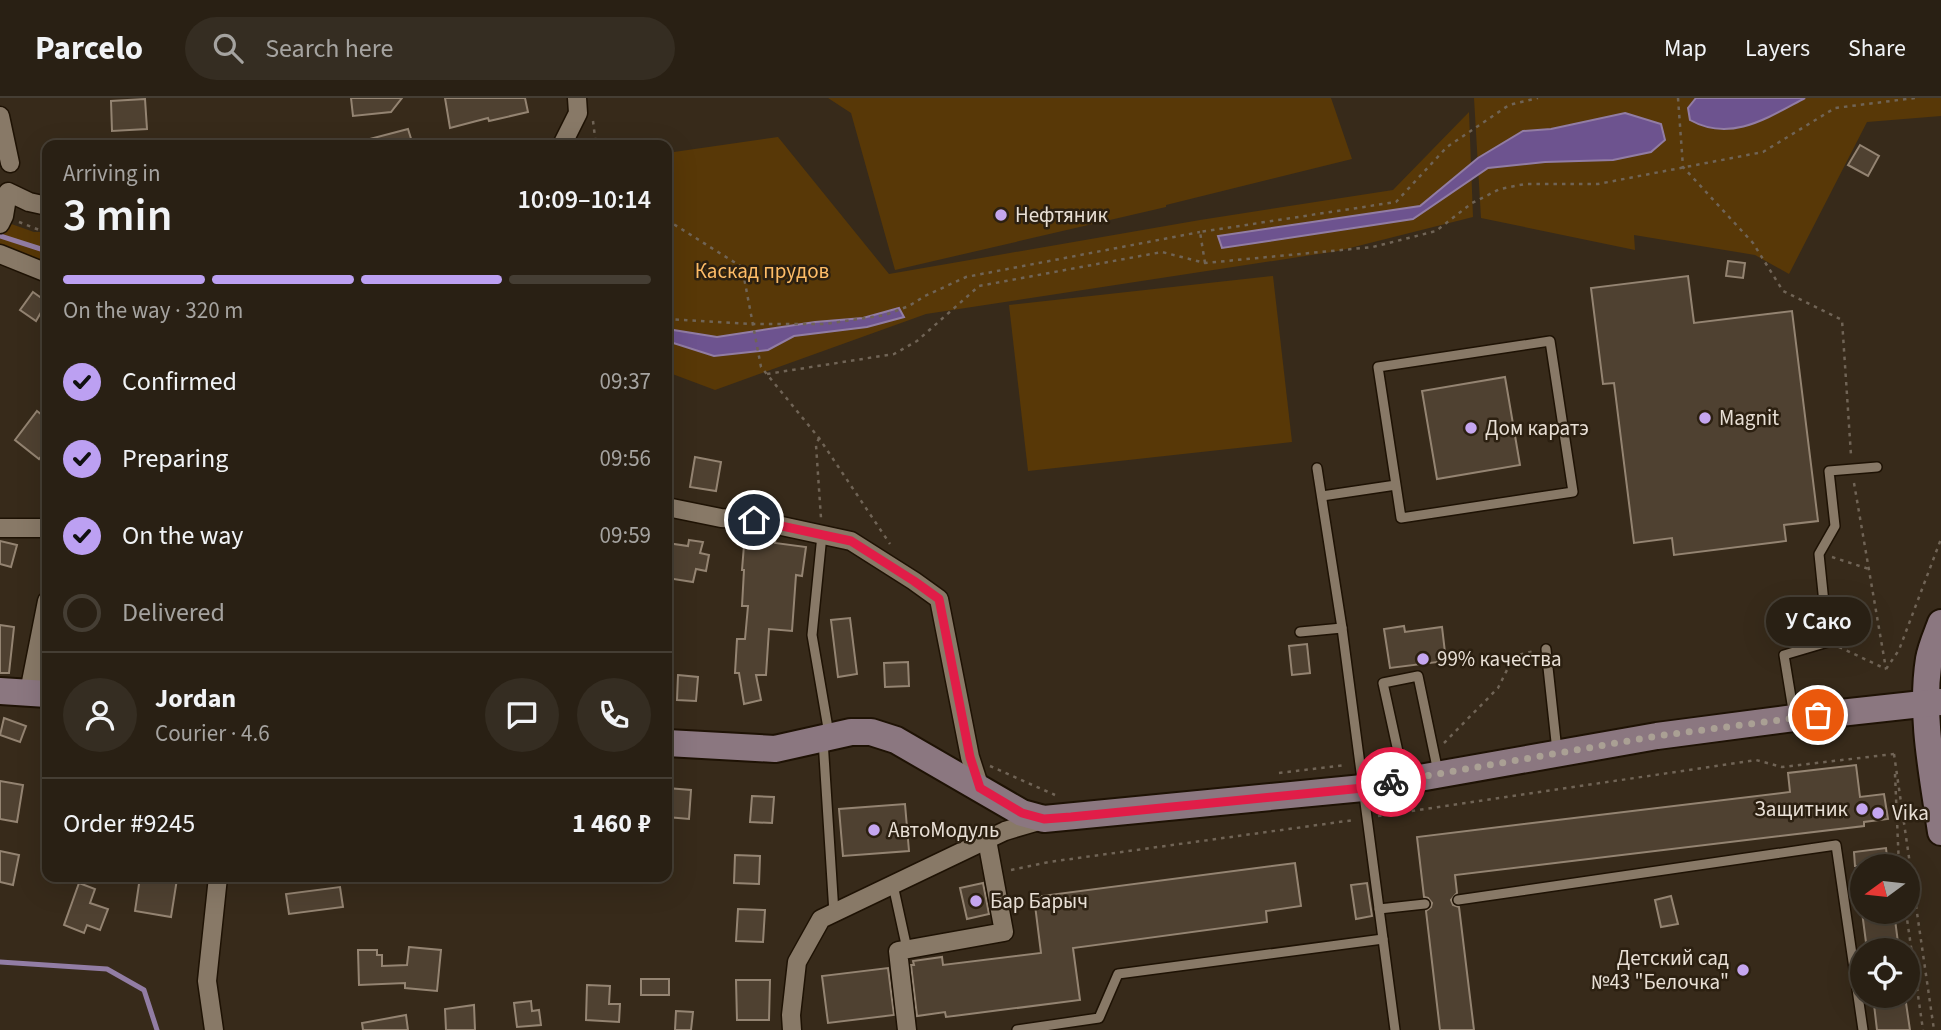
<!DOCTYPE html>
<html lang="en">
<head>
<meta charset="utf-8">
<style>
  :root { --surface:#292014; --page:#352d22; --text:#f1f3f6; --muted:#a5a3a0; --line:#453e34; --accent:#bca0f2 }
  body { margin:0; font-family:"Source Sans 3",sans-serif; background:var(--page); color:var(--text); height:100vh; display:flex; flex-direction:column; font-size:26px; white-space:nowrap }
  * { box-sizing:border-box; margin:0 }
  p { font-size:23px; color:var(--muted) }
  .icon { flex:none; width:38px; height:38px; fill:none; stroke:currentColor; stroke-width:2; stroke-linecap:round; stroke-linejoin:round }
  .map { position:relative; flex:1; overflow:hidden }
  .side { position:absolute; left:42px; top:42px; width:630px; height:742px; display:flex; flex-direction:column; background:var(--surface); border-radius:14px; box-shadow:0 7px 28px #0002,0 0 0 2px var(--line) }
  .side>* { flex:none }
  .needle { width:46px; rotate:255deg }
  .fabs { position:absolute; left:1850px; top:756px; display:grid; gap:14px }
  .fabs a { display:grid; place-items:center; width:70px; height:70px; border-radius:50%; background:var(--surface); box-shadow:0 7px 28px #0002,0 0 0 2px var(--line); font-size:35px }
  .pin { position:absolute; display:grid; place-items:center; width:60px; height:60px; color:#fff; margin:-30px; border:4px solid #fff; border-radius:50%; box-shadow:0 2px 7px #0007 }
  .courier { position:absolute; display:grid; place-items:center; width:70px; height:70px; margin:-35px; border:5px solid #e11d48; border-radius:50%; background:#fff; color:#222; box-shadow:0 2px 9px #0007 }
  .bubble { position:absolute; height:49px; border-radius:24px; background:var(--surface); box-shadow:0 7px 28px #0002,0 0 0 2px var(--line); font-size:23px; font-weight:600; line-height:49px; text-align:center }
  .head em { font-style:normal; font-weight:600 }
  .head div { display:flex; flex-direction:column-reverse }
  .head { display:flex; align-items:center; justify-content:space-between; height:119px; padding:0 21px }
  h1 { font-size:46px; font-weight:600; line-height:52px }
  .bar { display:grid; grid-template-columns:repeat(4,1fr); gap:10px 7px; align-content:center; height:84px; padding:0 21px }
  .bar i { height:9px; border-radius:5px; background:var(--line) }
  .bar .selected { background:var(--accent) }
  .bar p { grid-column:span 4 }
  .line { display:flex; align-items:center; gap:18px; padding:0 21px; border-top:2px solid var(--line) }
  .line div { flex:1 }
  .round { display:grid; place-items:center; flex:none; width:74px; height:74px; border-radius:37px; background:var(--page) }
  ol { padding:0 21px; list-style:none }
  li { display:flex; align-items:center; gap:21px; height:77px }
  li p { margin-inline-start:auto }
  li .icon { padding:7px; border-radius:50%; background:var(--accent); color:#111; stroke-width:4 }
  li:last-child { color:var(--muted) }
  li i { width:38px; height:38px; border:4px solid var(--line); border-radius:50% }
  header { display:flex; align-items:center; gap:42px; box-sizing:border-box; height:98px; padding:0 35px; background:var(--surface); border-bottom:2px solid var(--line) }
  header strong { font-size:33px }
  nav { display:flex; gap:38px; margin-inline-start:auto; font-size:24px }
  .search { width:490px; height:63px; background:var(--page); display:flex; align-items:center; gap:18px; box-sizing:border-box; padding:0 24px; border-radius:38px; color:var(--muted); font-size:26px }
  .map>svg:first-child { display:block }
</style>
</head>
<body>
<header>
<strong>Parcelo</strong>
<div class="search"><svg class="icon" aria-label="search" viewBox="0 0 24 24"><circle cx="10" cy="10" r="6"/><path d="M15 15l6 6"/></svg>Search here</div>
<nav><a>Map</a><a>Layers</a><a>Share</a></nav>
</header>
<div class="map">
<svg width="1941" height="932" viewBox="0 0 1941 932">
  <rect width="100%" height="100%" fill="#372a1a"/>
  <g fill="#583807">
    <polygon points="828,0 1331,0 1352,61 1166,107 1166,109 895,172 851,15"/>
    <polygon points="1474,0 1941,0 1941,18 1867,24 1789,176 1755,157 1634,137 1635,152 1481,120"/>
    <polygon points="1469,14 1473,119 1338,153 926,216 715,292 667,274 667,55 778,39 889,176 1200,122 1393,92"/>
    <polygon points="0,122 34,134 47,134 47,168 0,153"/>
    <polygon points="1273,178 1292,344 1028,373 1009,207"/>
  </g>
  <g fill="#6d538f" stroke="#927da4" stroke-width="2">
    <path d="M1696,0H1805C1769,19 1731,45 1690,22L1688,10Z"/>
    <polygon points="1625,15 1661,26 1665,42 1651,54 1613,62 1545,64 1488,70 1413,121 1222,150 1218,138 1420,108 1478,60 1523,33 1551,31"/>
    <polygon points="899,210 904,219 867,229 794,238 768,252 714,258 667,243 667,231 717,239 815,224 863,220"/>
  </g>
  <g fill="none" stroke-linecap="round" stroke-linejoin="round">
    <g stroke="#927da4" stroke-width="5">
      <polyline points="0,138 47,153"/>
      <polyline points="0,864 107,871 144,892 157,932"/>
    </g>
  </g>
  <g fill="#4f4131" stroke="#948472" stroke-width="2">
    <polygon points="351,0 402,0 391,14 353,18"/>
    <polygon points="445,0 525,0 528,14 489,23 488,20 450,30"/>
    <polygon points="145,1 147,31 112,33 111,3"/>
    <polygon points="408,31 413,47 362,47 362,43"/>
    <polygon points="1860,47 1879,58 1868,78 1848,67"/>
    <polygon points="1728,163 1745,165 1743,180 1726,178"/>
    <polygon points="1688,178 1694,225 1792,213 1818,423 1784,427 1786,443 1674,457 1672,440 1634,445 1614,285 1603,286 1591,190"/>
    <polygon points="33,194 47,204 36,223 20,212"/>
    <polygon points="1505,279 1520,367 1437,381 1422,293"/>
    <polygon points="37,313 47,321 47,351 39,361 15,342"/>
    <polygon points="695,359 721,364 716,393 690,389"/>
    <polygon points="745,435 776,438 775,445 806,449 802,478 796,477 792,533 769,531 766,577 756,577 761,602 744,606 739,575 735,575 737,541 745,541 748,508 742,508 744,472 742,472"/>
    <polygon points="689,442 703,444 700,455 709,457 706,473 696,471 693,484 667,480 667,445 688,448"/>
    <polygon points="0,443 17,447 11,469 0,466"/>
    <polygon points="850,520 857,576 838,579 831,522"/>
    <polygon points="0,527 14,529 9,575 0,575"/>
    <polygon points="1404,528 1405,534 1442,529 1446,563 1390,570 1384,531"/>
    <polygon points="1307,546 1310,575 1292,577 1289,548"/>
    <polygon points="908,564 909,588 885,589 884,565"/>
    <polygon points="678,577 698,579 696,603 677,602"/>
    <polygon points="4,620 26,628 20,644 0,637"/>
    <polygon points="1856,667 1860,699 1884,696 1888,721 1864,724 1864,728 1455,777 1457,795 1451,802 1453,807 1459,809 1474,932 1440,932 1426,813 1431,809 1432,805 1428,800 1424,799 1417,739 1790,694 1788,675"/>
    <polygon points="0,683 23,687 17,724 0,721"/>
    <polygon points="667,690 691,692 689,721 667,719"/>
    <polygon points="752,698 774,699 772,725 750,724"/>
    <polygon points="905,706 909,753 843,758 839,711"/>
    <polygon points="1886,750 1888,768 1855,768 1854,754"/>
    <polygon points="0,753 19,757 13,787 0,784"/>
    <polygon points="735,757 760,758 759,786 734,785"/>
    <polygon points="1295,765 1301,808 1266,813 1267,824 1073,850 1080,902 946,919 945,914 917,918 911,867 914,867 913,863 942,859 943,867 1041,855 1034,799"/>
    <polygon points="140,779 177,781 171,819 135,813"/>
    <polygon points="79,785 95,791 90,805 108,811 100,832 87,827 84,835 64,827"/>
    <polygon points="983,785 989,816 967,821 960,790"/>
    <polygon points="1367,785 1372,818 1356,821 1351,787"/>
    <polygon points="340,789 343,809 289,816 286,796"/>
    <polygon points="1671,798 1678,826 1661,829 1655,802"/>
    <polygon points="738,811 765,812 763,844 736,843"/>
    <polygon points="1862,814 1894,814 1899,852 1867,852"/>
    <polygon points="409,849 441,852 437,893 405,890 405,885 359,887 358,852 377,852 377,857 382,857 382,868 407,867"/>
    <polygon points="888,870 894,917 828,925 822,878"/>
    <rect x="641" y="881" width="28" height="16"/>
    <polygon points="736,882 770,882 769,922 737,922"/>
    <polygon points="587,887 610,888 609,906 620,906 619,924 586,922"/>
    <polygon points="1873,898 1905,898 1910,932 1877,932"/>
    <polygon points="531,903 532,913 539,912 541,927 517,929 514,905"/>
    <polygon points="474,907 475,932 446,932 445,911"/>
    <polygon points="676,913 693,914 691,932 675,932"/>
    <polygon points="406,917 408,932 363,932 362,925"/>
  </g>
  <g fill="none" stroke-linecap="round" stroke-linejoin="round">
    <defs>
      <g id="lane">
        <polyline points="1317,370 1342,530 1395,932"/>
        <polyline points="1322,398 1396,387 1401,420 1573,394 1550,243 1378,269 1396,387"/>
        <polyline points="822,437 812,537 829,636"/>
        <polyline points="1300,534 1342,530"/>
        <polyline points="1546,551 1557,653"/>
        <polyline points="1794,618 1784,557 1828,544 1819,456 1835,428 1829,373 1877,369"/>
        <polyline points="823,642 834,815"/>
        <polyline points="1404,681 1383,585 1418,578 1438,674"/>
        <polyline points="893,787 907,851"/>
        <polyline points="1458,802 1836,747 1863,932"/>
        <polyline points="1379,811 1425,806"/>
        <polyline points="1017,932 1099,920 1118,876 1383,841"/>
      </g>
      <g id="street">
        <polyline points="0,18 10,65"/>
        <polyline points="562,47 578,15 577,0"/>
        <polyline points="0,126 4,118 8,94 29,104 47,108"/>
        <polyline points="0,156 47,175"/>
        <polyline points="667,409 721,420 754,422 851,443 914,483 939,501 970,659 980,690"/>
        <polyline points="0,430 47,430"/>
        <polyline points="29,594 47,503"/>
        <polyline points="214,932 207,883 218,779"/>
        <polyline points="792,932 791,917 797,864 821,821 1005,733 1042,722"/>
        <polyline points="907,932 898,853 1004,834 987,742"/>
      </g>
      <g id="secondary">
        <path d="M1941,525C1937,536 1931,549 1929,561C1920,618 1933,678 1941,734"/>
        <polyline points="0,593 47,596"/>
        <polyline points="667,645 775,651 851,634 871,634 896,642 1022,715 1044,721 1363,690 1657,638 1794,620 1941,604"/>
      </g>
    </defs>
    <use href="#lane" stroke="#1e1204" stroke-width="12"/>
    <use href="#street" stroke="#1e1204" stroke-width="21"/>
    <use href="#secondary" stroke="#1e1204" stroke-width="30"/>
    <g stroke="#706456" stroke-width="2.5" stroke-dasharray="3.5 5" stroke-linecap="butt">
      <polyline points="1678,0 1683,69 1753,145 1783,193 1842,222 1851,357"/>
      <polyline points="593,23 596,47"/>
      <polyline points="667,122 742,169 761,269 819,340 890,446"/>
      <polyline points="19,124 47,135"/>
      <polyline points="1205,165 1200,134 1396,104 1447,49 1509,7 1538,0"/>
      <polyline points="667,221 753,226 825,226 885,217 909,208 925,198 966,179 1200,134"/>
      <polyline points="767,276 894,256 917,243 979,188 1162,154 1205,165 1373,149 1436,133 1472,105 1500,91 1525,86 1598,86 1763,54 1835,10 1915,0"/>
      <polyline points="819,340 816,347 821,420"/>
      <polyline points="1854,385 1886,571"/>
      <polyline points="1832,459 1869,471"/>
      <polyline points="1839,549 1886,571"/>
      <polyline points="1886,571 1899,552 1941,441"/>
      <polyline points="1444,645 1498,590 1514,558 1534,553"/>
      <polyline points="1894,656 1934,932"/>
      <polyline points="1373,663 1387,662"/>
      <polyline points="990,668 1055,697"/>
      <polyline points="1279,675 1346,667"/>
      <polyline points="1895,676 1899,768"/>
      <polyline points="1378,718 1756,662 1782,669 1894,656"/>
      <polyline points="1011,772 1049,764 1354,722"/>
      <polyline points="1906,814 1923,932"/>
    </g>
    <use href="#lane" stroke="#887967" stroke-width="9"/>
    <use href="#street" stroke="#887967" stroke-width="18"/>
    <use href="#secondary" stroke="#8b7780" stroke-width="26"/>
  </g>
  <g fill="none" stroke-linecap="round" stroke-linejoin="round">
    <polyline stroke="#aaa094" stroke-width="7" stroke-dasharray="0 12.6" points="1391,684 1657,638 1818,617"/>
    <polyline stroke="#e11d48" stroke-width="9" points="754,422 851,443 914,483 939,501 970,659 980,690 1022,715 1044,721 1071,719 1363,690 1391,684"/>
  </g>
  <g fill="#c5a6f0" stroke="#2c2011" stroke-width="2.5">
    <circle cx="1001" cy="117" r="7"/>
    <circle cx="1705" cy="320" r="7"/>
    <circle cx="1471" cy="330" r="7"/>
    <circle cx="1423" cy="561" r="7"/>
    <circle cx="1862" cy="711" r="7"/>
    <circle cx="1878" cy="715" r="7"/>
    <circle cx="874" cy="732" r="7"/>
    <circle cx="976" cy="803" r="7"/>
    <circle cx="1743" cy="872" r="7"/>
  </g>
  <g text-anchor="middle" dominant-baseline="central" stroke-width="5" stroke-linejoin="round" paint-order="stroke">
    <g font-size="21" fill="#e8dfd5" stroke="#2c2011" text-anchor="start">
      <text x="1015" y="117">Нефтяник</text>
      <text x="1719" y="320">Magnit</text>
      <text x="1485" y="330">Дом каратэ</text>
      <text x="1437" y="561">99% качества</text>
      <text x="1848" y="711" text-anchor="end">Защитник</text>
      <text x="1892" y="715">Vika</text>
      <text x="888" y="732">АвтоМодуль</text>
      <text x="990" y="803">Бар Барыч</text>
      <text x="1729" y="860" text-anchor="end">Детский сад<tspan x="1729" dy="24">№43 "Белочка"</tspan></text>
    </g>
    <g font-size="21" fill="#febc67" stroke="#2c2011">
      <text x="762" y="173">Каскад прудов</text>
    </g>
  </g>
</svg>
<div class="fabs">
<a><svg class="needle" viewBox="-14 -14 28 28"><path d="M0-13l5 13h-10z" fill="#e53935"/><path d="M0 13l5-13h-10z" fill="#a5a3a0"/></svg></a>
<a><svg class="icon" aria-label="locate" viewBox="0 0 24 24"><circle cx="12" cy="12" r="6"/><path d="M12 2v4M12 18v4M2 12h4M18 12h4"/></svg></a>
</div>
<div class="pin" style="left:1818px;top:617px;background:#ea580c"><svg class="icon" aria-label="bag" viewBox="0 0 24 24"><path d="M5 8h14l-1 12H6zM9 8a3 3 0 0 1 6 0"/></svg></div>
<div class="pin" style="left:754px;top:422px;background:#1f2937"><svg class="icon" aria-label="home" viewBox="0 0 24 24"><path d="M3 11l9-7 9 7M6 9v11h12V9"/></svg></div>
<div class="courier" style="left:1391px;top:684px"><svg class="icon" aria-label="bike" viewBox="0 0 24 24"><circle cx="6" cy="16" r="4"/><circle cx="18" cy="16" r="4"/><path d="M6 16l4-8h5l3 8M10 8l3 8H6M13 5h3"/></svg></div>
<div class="bubble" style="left:1766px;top:499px;width:105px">У Сако</div>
<section class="side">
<div class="head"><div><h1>3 min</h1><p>Arriving in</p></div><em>10:09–10:14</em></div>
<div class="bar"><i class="selected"></i><i class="selected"></i><i class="selected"></i><i></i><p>On the way · 320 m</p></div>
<ol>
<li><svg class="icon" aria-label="check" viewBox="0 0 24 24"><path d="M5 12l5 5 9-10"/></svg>Confirmed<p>09:37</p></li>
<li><svg class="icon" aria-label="check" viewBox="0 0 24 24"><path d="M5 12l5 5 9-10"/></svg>Preparing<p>09:56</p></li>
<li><svg class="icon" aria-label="check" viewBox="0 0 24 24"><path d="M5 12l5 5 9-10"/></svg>On the way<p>09:59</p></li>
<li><i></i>Delivered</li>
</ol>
<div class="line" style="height:126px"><a class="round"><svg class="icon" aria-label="person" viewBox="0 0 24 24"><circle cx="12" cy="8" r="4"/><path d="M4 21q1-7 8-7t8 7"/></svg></a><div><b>Jordan</b><p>Courier · 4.6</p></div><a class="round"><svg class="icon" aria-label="chat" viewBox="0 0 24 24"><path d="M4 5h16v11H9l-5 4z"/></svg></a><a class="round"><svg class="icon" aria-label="phone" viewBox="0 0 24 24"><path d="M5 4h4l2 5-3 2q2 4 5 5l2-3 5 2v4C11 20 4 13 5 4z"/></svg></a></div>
<div class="line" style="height:91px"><div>Order #9245</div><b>1 460 ₽</b></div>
</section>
</div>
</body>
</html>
